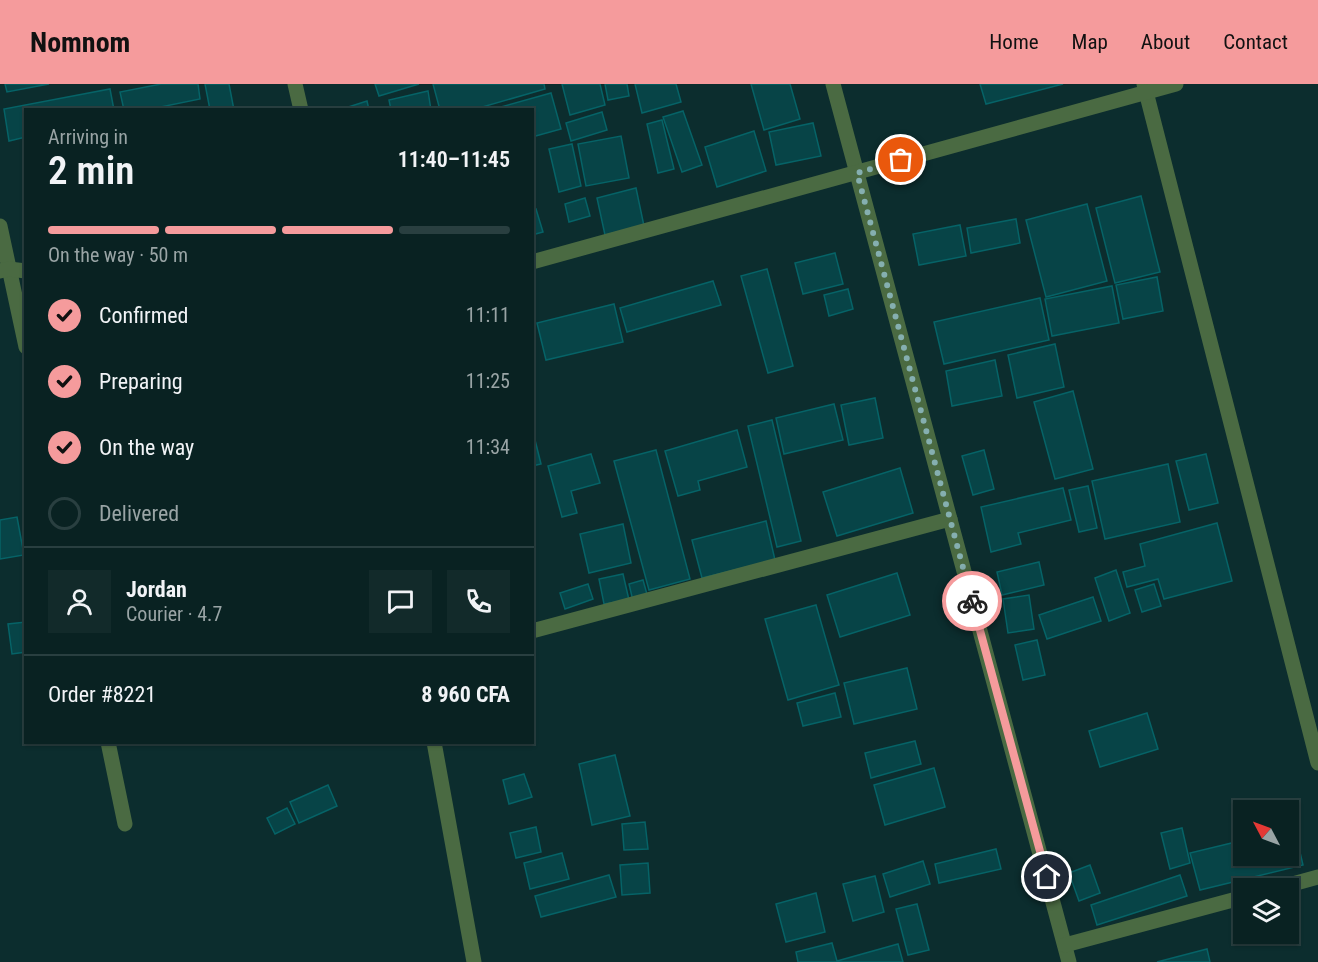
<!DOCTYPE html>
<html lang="en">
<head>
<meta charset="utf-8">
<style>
  :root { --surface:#092222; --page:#122a2a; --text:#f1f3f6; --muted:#99a4a5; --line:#293f40; --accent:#f59b9c }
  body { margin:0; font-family:"Roboto Condensed",sans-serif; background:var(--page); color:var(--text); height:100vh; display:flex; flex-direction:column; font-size:22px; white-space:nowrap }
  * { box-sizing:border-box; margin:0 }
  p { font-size:20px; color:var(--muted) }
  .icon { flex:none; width:33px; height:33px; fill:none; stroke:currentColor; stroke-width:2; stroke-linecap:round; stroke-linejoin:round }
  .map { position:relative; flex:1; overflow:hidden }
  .side { position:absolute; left:24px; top:24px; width:510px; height:636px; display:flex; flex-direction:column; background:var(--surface); border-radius:0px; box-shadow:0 2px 4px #0004,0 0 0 2px var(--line) }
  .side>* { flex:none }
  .needle { width:39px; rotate:311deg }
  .fabs { position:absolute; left:1233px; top:716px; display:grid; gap:12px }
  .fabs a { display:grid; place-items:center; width:66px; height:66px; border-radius:0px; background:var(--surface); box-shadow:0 2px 4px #0004,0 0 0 2px var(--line); font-size:30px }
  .pin { position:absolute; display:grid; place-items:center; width:51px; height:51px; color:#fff; margin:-26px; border:3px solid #fff; border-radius:50%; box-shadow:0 2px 6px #0007 }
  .courier { position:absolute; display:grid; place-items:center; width:60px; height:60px; margin:-30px; border:4px solid #f59b9c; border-radius:50%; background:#fff; color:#222; box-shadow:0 2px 8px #0007 }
  .overview em { font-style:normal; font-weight:600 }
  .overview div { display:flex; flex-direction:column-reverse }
  .overview { display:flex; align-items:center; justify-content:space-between; height:102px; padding:0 24px }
  h1 { font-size:39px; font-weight:600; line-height:45px }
  .bar { display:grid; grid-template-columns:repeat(4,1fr); gap:9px 6px; align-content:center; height:72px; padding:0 24px }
  .bar i { height:8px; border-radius:4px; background:var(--line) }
  .bar .current { background:var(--accent) }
  .bar p { grid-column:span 4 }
  .line { display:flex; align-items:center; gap:15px; padding:0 24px; border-top:2px solid var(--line) }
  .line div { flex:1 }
  .round { display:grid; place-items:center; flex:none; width:63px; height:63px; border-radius:0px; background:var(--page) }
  ol { padding:0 24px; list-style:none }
  li { display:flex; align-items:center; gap:18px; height:66px }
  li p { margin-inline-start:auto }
  li .icon { padding:6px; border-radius:50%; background:var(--accent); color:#111; stroke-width:4 }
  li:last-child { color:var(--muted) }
  li i { width:33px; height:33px; border:3px solid var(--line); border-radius:50% }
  header { display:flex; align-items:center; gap:36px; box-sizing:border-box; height:84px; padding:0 30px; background:var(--accent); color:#111 }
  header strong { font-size:28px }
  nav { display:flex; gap:33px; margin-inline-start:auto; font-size:21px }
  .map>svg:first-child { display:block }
</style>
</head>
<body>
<header>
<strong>Nomnom</strong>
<nav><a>Home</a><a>Map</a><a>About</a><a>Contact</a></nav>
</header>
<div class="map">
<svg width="1318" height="878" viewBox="0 0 1318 878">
  <rect width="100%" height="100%" fill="#0c2d2e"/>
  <g fill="#074447" stroke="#066367" stroke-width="1.5">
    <polygon points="5,0 49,0 7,8"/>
    <polygon points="161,0 198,0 200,15 146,26 124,26 120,8"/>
    <polygon points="205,0 229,0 234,26 210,26"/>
    <polygon points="375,0 419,0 379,12"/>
    <polygon points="433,0 544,0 545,5 472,26 440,26"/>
    <polygon points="562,0 600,0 605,21 570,31"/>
    <polygon points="605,0 627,0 629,12 608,16"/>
    <polygon points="635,0 676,0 681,18 642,29"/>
    <polygon points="751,0 790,0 800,35 764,46"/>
    <polygon points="980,0 1063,0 986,20"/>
    <polygon points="110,5 114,26 26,26 26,53 9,57 4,25"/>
    <polygon points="428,7 431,26 391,26 389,16"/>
    <polygon points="551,9 561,45 532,53 532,26 490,26"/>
    <polygon points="367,17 369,26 339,26"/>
    <polygon points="683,27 702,81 682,88 663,33"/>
    <polygon points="602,28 607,46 571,57 566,39"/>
    <polygon points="662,36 674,85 658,89 647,40"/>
    <polygon points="813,39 821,72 776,81 769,48"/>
    <polygon points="754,47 766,87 717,103 705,63"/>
    <polygon points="621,52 629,94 586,102 578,60"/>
    <polygon points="572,60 581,102 559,108 549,65"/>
    <polygon points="636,104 644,142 605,151 597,114"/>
    <polygon points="1141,112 1160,188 1115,199 1096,124"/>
    <polygon points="585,114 590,132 569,138 565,120"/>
    <polygon points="1087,120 1107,197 1046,213 1026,136"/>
    <polygon points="536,125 543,148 532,151 532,126"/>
    <polygon points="1016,135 1020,159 971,169 967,144"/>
    <polygon points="960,141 966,172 919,181 913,150"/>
    <polygon points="835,169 843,200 803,210 795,179"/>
    <polygon points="767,185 793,282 768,289 741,192"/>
    <polygon points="1157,193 1163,227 1123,235 1116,201"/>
    <polygon points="713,197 721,221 627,248 620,224"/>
    <polygon points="1112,202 1119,239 1052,252 1045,215"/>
    <polygon points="848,205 853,225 829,232 824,211"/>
    <polygon points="1040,214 1049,256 944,280 934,238"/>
    <polygon points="614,220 623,258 546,276 537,239"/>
    <polygon points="1055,260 1064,303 1017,314 1008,271"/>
    <polygon points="995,276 1002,312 952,322 946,287"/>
    <polygon points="1073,307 1093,385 1055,395 1034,318"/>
    <polygon points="875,314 883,354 849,361 841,321"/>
    <polygon points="834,320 843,356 784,370 776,334"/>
    <polygon points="772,336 801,457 777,463 748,342"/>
    <polygon points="532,344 541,380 532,382"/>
    <polygon points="737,346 747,383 698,397 700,406 678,412 665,367"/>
    <polygon points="656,366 690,495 649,506 614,377"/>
    <polygon points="984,366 994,405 973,411 962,372"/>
    <polygon points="591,370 600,399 571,407 577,429 562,433 548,382"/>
    <polygon points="1206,370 1218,419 1189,426 1176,377"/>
    <polygon points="1168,380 1180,438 1105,455 1092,397"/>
    <polygon points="900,384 913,429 837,452 823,408"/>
    <polygon points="1088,402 1097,444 1079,448 1069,406"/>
    <polygon points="1063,404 1071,436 1018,449 1021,460 991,468 981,423"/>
    <polygon points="17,433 24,471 0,475 0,436"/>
    <polygon points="766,437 775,476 702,494 692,456"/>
    <polygon points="1217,439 1232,497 1164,515 1158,495 1127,503 1123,488 1145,482 1140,460"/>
    <polygon points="623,440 631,479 589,489 580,450"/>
    <polygon points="1039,478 1044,501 1002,511 997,488"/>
    <polygon points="1116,486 1130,529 1109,537 1095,494"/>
    <polygon points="897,489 910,531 840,553 827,511"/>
    <polygon points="623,490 629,516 604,520 599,495"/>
    <polygon points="643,496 648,514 633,517 629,500"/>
    <polygon points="588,500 593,515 565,525 560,509"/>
    <polygon points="1154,500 1161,522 1142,528 1135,506"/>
    <polygon points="1029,511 1034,545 1008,549 1003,515"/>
    <polygon points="1093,513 1101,537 1047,555 1039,531"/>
    <polygon points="816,521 839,601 788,616 765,535"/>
    <polygon points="26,538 26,568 12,570 8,540"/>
    <polygon points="1037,556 1045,591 1023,596 1015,561"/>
    <polygon points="907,584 917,625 854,640 844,599"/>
    <polygon points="835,609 841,633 803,642 797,619"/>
    <polygon points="1147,629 1158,665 1100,683 1089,647"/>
    <polygon points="915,657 921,680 871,694 865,669"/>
    <polygon points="615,671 630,732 592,741 579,680"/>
    <polygon points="934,684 945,723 885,741 874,701"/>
    <polygon points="524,690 532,713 509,720 503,696"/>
    <polygon points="328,701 337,722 299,739 290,718"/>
    <polygon points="287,724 295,740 275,750 267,734"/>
    <polygon points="645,738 648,765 624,766 622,740"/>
    <polygon points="536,743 541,768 516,774 510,749"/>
    <polygon points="1294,743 1303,781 1200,806 1190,769 1244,756 1244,771 1288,771 1288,745"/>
    <polygon points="1182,744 1190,779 1170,785 1161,749"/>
    <polygon points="996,765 1001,785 939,799 935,780"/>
    <polygon points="562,769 569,795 530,805 524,779"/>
    <polygon points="923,777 930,800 890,813 883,790"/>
    <polygon points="648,779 650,809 622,811 620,781"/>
    <polygon points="1090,781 1100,809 1079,817 1069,789"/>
    <polygon points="609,791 616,813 541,833 535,812"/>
    <polygon points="1180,791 1187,812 1097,841 1091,821"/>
    <polygon points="875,792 884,828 853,837 843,800"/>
    <polygon points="816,809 825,848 786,858 776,820"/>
    <polygon points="917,820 929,866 908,871 896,825"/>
    <polygon points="832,859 837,877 898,860 903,878 798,878 796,868"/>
    <polygon points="1207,865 1210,878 1157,878"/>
  </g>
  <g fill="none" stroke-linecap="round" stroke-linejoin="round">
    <g stroke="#4a6a42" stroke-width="15">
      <polyline points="295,0 301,26"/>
      <polyline points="833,0 1069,878"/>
      <polyline points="1144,0 1318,679"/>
      <polyline points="0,142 26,263"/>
      <polyline points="532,178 1176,0"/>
      <polyline points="0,187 9,185 26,187"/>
      <polyline points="532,547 950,435"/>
      <polyline points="108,658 125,740"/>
      <polyline points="434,658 474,878"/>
      <polyline points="1278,804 1318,793"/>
      <polyline points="1065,861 1244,813"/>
    </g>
  </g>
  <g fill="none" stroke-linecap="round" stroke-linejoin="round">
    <polyline stroke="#85afb0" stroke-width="6" stroke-dasharray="0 10.8" points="901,76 857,89 972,517"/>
    <polyline stroke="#f59b9c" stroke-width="8" points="972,517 1047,793"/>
  </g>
</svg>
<div class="fabs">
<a><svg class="needle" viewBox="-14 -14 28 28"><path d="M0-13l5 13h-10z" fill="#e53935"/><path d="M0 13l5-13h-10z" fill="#99a4a5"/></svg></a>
<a><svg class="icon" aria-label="layers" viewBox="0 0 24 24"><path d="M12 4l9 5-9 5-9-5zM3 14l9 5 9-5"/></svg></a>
</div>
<div class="pin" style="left:901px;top:76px;background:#ea580c"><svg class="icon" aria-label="bag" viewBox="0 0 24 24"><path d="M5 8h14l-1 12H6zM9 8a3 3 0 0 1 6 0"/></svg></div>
<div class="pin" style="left:1047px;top:793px;background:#1f2937"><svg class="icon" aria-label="home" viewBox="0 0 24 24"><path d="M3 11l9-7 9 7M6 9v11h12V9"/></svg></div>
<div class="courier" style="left:972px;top:517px"><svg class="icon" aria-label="bike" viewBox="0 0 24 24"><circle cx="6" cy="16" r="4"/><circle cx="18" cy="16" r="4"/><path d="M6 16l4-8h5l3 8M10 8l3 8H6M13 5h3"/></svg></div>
<section class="side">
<div class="overview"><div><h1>2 min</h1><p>Arriving in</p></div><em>11:40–11:45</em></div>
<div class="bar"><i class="current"></i><i class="current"></i><i class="current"></i><i></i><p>On the way · 50 m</p></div>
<ol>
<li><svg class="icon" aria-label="check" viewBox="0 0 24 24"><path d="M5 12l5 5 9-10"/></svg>Confirmed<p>11:11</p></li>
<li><svg class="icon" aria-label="check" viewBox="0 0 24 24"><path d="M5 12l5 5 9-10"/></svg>Preparing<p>11:25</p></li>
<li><svg class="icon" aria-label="check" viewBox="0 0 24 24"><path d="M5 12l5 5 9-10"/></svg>On the way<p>11:34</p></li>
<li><i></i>Delivered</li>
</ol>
<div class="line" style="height:108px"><a class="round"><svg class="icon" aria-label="person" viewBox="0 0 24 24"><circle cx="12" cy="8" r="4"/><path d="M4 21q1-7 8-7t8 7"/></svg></a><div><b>Jordan</b><p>Courier · 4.7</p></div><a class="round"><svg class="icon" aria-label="chat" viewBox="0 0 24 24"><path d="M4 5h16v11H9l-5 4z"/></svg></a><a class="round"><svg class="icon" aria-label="phone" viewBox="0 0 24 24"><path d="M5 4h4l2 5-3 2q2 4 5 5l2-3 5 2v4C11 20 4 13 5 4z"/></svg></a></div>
<div class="line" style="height:78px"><div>Order #8221</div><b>8 960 CFA</b></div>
</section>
</div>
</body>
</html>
